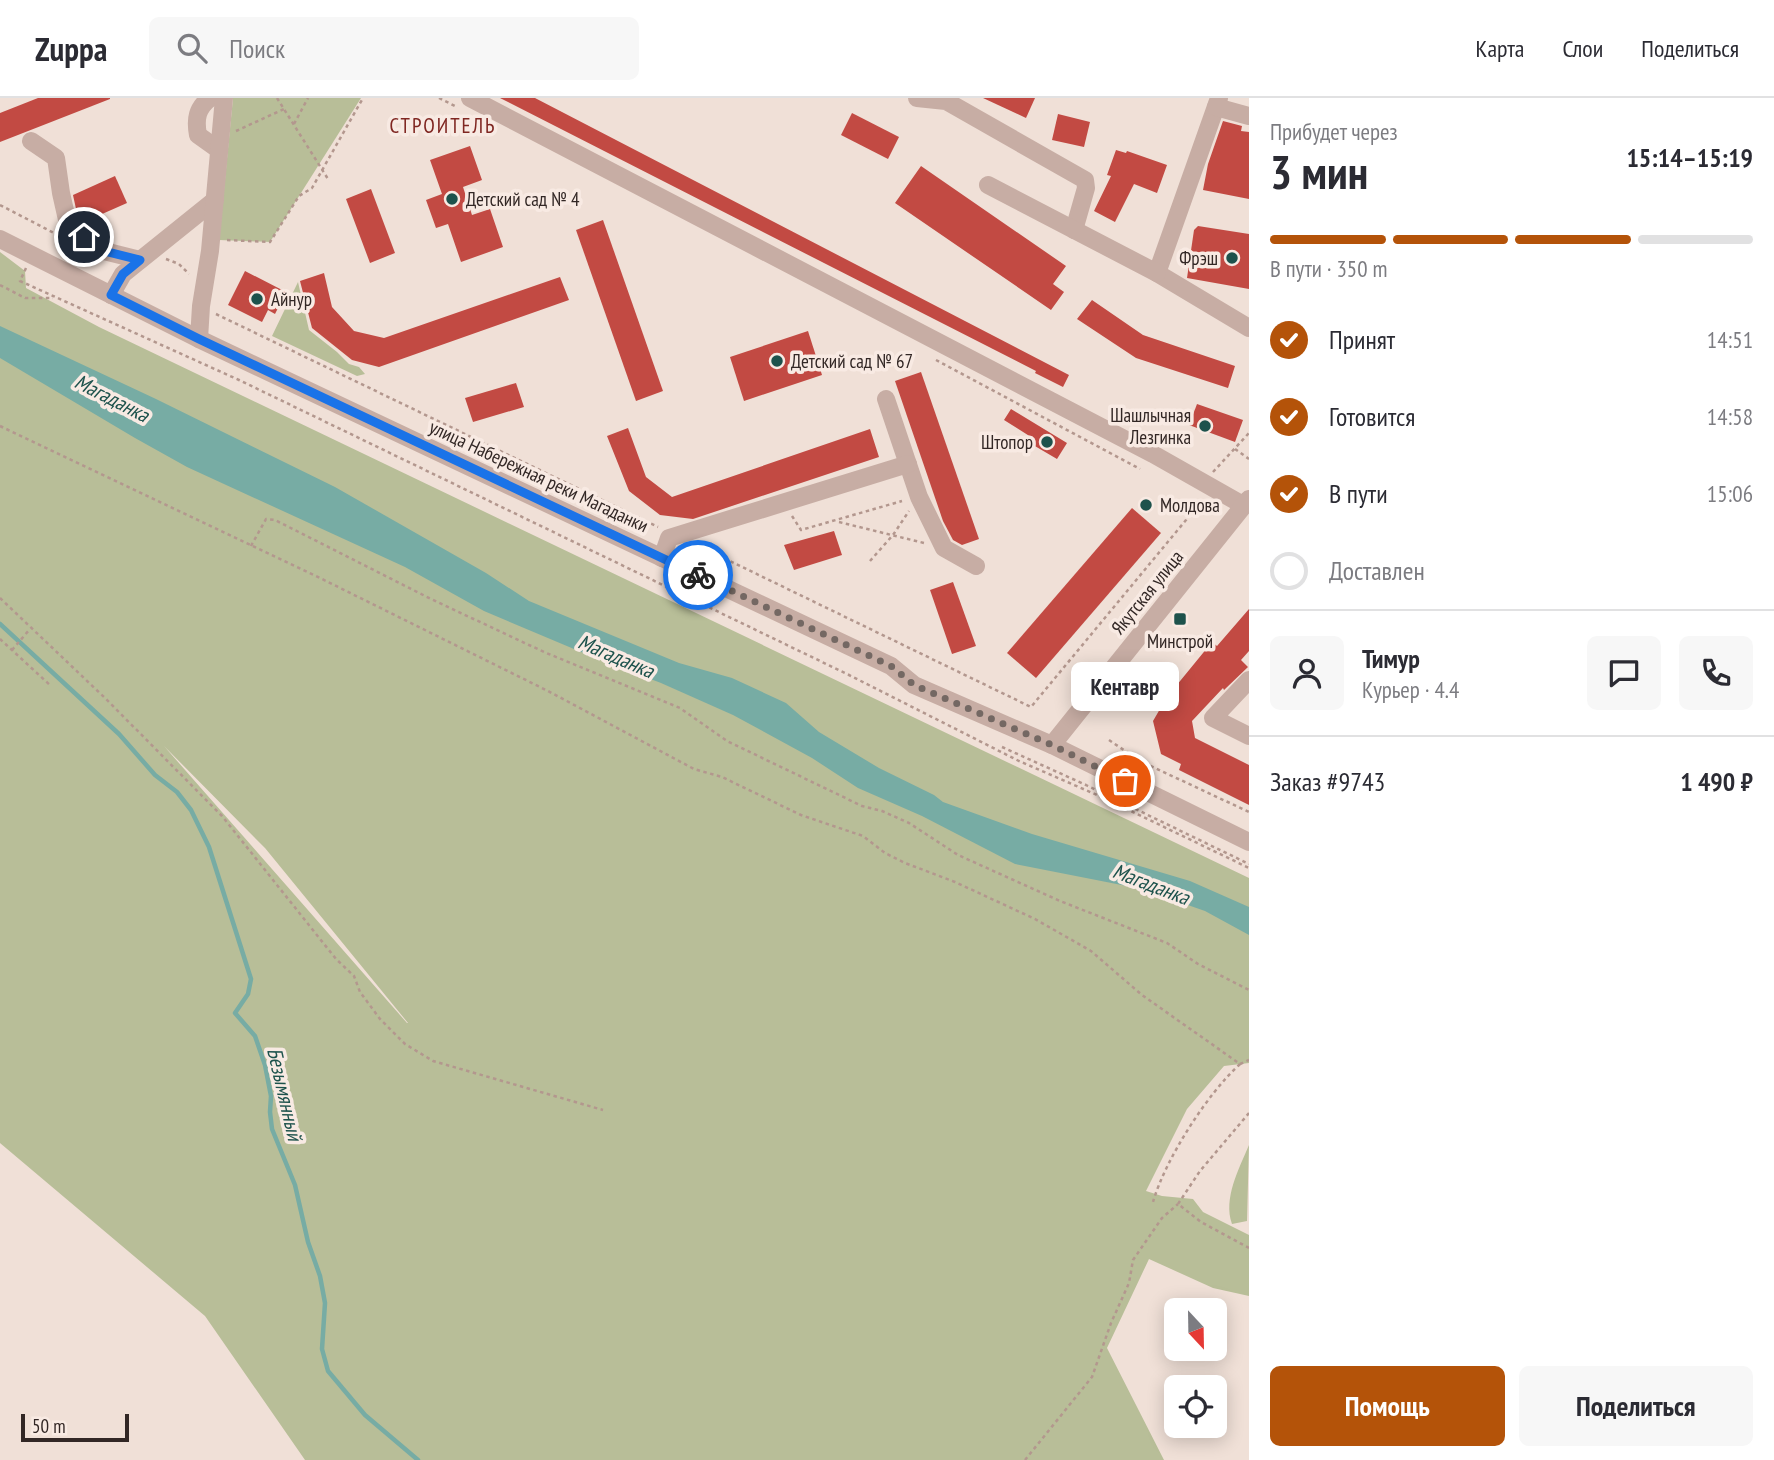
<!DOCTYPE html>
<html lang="ru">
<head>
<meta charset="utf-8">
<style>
  :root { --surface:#fff; --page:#f7f7f7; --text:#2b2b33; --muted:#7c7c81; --line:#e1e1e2; --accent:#b45309 }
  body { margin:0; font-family:"PT Sans Narrow",sans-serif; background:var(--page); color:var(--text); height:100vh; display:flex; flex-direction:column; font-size:26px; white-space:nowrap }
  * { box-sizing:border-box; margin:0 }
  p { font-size:23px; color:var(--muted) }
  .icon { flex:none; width:38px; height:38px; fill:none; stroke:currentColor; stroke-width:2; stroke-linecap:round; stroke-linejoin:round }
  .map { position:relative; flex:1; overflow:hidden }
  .sheet { display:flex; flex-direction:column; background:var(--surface); width:525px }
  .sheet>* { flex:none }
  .needle { width:46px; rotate:158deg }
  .controls { position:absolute; left:1164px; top:1200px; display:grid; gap:14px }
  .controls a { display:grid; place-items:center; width:63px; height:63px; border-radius:10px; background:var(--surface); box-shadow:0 4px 18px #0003; font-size:35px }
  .scale { position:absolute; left:21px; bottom:18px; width:108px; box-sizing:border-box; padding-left:7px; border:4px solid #322725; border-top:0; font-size:19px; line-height:24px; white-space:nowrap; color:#322725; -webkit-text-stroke:5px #f8eae3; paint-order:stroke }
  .pin { position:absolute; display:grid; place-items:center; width:60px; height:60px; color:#fff; margin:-30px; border:4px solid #fff; border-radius:50%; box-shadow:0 2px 7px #0007 }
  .courier { position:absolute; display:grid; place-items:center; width:70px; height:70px; margin:-35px; border:5px solid #1a73e8; border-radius:50%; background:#fff; color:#222; box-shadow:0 2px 9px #0007 }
  .bubble { position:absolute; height:49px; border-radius:10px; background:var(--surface); box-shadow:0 4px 18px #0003; font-size:23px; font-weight:700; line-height:49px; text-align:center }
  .overview em { font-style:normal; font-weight:700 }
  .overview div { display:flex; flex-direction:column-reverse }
  .overview { display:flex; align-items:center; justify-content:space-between; height:119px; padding:0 21px }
  h1 { font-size:46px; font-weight:700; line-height:52px }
  .bar { display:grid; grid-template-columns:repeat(4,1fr); gap:10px 7px; align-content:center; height:84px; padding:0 21px }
  .bar i { height:9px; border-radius:5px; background:var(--line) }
  .bar .on { background:var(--accent) }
  .bar p { grid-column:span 4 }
  .line { display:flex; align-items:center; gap:18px; padding:0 21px; border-top:2px solid var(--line) }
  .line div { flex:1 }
  .round { display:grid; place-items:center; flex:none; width:74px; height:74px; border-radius:10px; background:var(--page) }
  ol { padding:0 21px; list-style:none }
  li { display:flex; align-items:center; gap:21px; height:77px }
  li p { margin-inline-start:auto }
  li .icon { padding:7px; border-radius:50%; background:var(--accent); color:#fff; stroke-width:4 }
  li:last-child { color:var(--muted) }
  li i { width:38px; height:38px; border:4px solid var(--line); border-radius:50% }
  .button { display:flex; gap:14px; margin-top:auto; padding:14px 21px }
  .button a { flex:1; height:80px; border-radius:10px; background:var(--accent); color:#fff; font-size:28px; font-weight:700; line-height:80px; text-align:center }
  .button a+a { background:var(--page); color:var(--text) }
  header { display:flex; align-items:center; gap:42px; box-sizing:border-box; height:98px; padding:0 35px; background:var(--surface); border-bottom:2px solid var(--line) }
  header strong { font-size:33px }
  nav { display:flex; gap:38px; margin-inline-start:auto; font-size:24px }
  .search { width:490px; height:63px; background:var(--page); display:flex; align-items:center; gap:18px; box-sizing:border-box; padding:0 24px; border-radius:10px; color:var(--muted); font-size:26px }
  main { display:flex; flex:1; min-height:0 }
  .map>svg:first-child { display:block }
</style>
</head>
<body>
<header>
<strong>Zuppa</strong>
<div class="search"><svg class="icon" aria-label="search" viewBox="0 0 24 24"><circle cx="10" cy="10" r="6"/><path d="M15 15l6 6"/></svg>Поиск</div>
<nav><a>Карта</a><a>Слои</a><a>Поделиться</a></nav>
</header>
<main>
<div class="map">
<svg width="1249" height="1362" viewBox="0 0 1249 1362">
  <rect width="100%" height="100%" fill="#f0e0d7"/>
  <g fill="#b8be98" fill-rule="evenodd">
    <polygon points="233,0 361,0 270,144 219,142"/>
    <path d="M0,154L25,173L26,190L99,229L1249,780V965L1224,968L1187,1011L1146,1093L1162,1098L1193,1101L1203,1114L1249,1137V1198L1213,1190L1149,1161L1107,1250L1164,1362H305L205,1218L0,1045ZM164,648L265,750L408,925H407Z"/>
    <polygon points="298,184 309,232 337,254 349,266 359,269 365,276 357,278 272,238"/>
    <path d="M1249,1047L1247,1123L1232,1126C1223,1100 1239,1071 1249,1047Z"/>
  </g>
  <polygon fill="#77aca4" points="0,228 156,301 335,389 486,475 529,503 679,565 732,580 786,605 819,634 879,670 934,697 943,704 1032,736 1190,783 1249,809 1249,837 1205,813 1142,791 1015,766 922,718 858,690 812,660 733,617 661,585 593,559 484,513 405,469 187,369 135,340 0,260"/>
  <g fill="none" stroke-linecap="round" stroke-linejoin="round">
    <polyline stroke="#77aca4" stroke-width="4.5" points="0,526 119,636 155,677 177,694 191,712 209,749 251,881 248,896 235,915 255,938 265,967 271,998 270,1014 272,1031 295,1087 308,1144 320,1178 325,1205 322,1251 328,1273 365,1317 418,1362"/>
  </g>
  <g fill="#c24a43">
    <polygon points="38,0 110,0 110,1 0,44 0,15"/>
    <polygon points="500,0 535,0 1069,277 1063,289 1035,275 1036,273"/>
    <polygon points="983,0 1035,0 1026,20"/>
    <polygon points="852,15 899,39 888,61 841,37"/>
    <polygon points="1058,16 1090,24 1084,49 1052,42"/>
    <polygon points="1223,23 1242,28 1241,33 1249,34 1249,101 1203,92 1208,66"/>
    <polygon points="470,48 482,82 463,89 472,117 490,111 503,149 461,164 448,126 436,130 426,102 442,96 430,62"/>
    <polygon points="1116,52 1126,55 1127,53 1167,67 1157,95 1134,86 1115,124 1094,113 1111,78 1107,77"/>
    <polygon points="921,68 1066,168 1053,186 1064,194 1051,212 895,105"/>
    <polygon points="115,78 127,105 84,124 78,120 73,97"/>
    <polygon points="371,91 395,155 370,165 346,101"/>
    <polygon points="603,122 663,293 636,303 576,132"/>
    <polygon points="1198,128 1249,136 1249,191 1187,180 1194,132"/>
    <polygon points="245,173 286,194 275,216 268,212 262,224 228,207"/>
    <polygon points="324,175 332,209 354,233 384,240 560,179 569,202 379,269 352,262 312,230 300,183"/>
    <polygon points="1092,202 1143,237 1235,268 1228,290 1136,260 1077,221"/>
    <polygon points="808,233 822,277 744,303 730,259"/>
    <polygon points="921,274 979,441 962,447 953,442 943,423 895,283"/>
    <polygon points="516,285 524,309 473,324 465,300"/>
    <polygon points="1197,306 1243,322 1235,344 1189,327"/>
    <polygon points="1011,311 1067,345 1057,361 1028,344 1031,339 1004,322"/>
    <polygon points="628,330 646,379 672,399 870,331 879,359 693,421 660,417 629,393 607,338"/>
    <polygon points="1132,410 1161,435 1036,580 1007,555"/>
    <polygon points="834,433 842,457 794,472 784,447"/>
    <polygon points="953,484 976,548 952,556 930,492"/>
    <polygon points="1249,511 1249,553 1241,562 1248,569 1224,592 1223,590 1192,623 1195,640 1249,667 1249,707 1179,672 1181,666 1161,656 1153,623 1167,599 1212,544 1217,548"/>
  </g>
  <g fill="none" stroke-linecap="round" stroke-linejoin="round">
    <g stroke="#b3978e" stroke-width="2.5" stroke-dasharray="3.5 3.5" stroke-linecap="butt">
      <polyline points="277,0 328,81"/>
      <polyline points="439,0 457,9"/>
      <polyline points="294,26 308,0"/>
      <polyline points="236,33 284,11"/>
      <polyline points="0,107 54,135"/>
      <polyline points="227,142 270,144 299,98 312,90 363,0"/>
      <polyline points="166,161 179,166 189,176"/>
      <polyline points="26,170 20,183 239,282 849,577 1019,663 1104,700 1249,770"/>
      <polyline points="0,187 25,200 53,200"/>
      <polyline points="216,216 658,429"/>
      <polyline points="936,262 1140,371"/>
      <path d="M0,328L320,480L548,593L694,671L722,679L801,717L863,738L885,755L905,765L955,784L1035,821L1091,853L1142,897L1240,966C1207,996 1165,1062 1153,1104"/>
      <polyline points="1235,351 1249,361"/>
      <polyline points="1213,374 1249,335"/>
      <polyline points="792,418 801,432 902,403"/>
      <polyline points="839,424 924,445"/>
      <polyline points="251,448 266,421 275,422 431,501 544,554 680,610 727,643 862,708 882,713 909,725 958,757 1060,803 1167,845 1198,866 1249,892"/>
      <polyline points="699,448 1031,609 1186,422 1196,399"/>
      <polyline points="870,463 893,437 909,413"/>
      <polyline points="0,500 105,600 222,718 336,861 354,878 360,894 380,921 405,946 433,963 603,1012"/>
      <polyline points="0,541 51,588"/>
      <polyline points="12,552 30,531"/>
      <polyline points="1109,642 1140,663 1249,714"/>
      <polyline points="1002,649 1086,687 1249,766"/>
      <polyline points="1240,966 1249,962"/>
      <polyline points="1249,1015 1200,1073 1178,1106 1201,1124 1249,1150"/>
      <polyline points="1025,1362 1092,1279 1111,1225 1129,1185 1133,1162 1162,1120 1178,1106"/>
    </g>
    <g stroke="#c7ada4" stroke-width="18">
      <path d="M210,0C197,10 195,21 198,37L219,52"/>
      <polyline points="470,0 1153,356 1243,407"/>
      <polyline points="917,0 946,3 1085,82 1086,90 1074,132"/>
      <polyline points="1219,0 1157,175 1249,230"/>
      <polyline points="1216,9 1249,18"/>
      <polyline points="31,43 56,60 61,95 68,126 100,152 140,162"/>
      <polyline points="988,87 1157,175"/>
      <polyline points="0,141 199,241 891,568 914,587 1052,647 1249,744"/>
      <polyline points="111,197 123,176 215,102"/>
      <polyline points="199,241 201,208 210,153 224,0"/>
      <polyline points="886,301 919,399 944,450 976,468"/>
      <polyline points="662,460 669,440 908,366"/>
      <polyline points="1249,582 1213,620 1249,638"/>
      <polyline points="1052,647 1249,401"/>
    </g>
  </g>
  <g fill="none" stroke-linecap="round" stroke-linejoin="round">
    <polyline stroke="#746863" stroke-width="7" stroke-dasharray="0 12.6" points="698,477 891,568 914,587 1052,647 1125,683"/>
    <polyline stroke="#1a73e8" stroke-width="9" points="84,139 100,152 140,162 123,176 111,197 199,241 698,477"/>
  </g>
  <g fill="#1d524c" stroke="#f8eae3" stroke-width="2.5">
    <circle cx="452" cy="101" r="7"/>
    <circle cx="1232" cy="160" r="7"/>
    <circle cx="257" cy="201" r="7"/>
    <circle cx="777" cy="263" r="7"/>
    <circle cx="1205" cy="328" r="7"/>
    <circle cx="1047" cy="344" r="7"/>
    <circle cx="1146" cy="407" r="7"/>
    <rect x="1173" y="514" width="14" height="14" rx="3.5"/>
  </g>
  <g text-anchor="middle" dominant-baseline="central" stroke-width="7" stroke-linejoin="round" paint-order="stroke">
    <g font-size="19" fill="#322725" stroke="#f8eae3" text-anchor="start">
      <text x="466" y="101">Детский сад № 4</text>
      <text x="1218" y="160" text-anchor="end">Фрэш</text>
      <text x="271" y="201">Айнур</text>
      <text x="791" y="263">Детский сад № 67</text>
      <text x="1191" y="317" text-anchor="end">Шашлычная<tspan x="1191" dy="22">Лезгинка</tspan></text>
      <text x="1033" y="344" text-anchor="end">Штопор</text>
      <text x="1160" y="407">Молдова</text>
      <text x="1180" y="543" text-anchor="middle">Минстрой</text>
    </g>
    <g font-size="19" fill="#322725" stroke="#f8eae3">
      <text transform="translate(539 378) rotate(25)">улица Набережная реки Магаданки</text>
      <text transform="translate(1147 494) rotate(-51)">Якутская улица</text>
    </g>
    <g font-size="21" letter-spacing="2" fill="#7f2621" stroke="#f8eae3">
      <text x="443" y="27">СТРОИТЕЛЬ</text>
    </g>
    <g font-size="21" font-style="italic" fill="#1d524c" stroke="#f8eae3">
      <text transform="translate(112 300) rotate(27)">Магаданка</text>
      <text transform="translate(616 558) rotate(23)">Магаданка</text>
      <text transform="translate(1151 786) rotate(21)">Магаданка</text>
      <text transform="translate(285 996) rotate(77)">Безымянный</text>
    </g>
  </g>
</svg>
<div class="controls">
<a><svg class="needle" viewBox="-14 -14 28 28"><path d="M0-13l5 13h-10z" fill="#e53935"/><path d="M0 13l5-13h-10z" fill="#7c7c81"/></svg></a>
<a><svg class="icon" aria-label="locate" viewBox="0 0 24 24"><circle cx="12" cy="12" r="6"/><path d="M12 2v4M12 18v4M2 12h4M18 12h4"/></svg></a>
</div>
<div class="scale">50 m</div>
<div class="pin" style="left:1125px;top:683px;background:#ea580c"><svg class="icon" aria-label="bag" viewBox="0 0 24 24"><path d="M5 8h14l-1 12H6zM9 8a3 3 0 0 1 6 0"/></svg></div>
<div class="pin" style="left:84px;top:139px;background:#1f2937"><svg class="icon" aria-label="home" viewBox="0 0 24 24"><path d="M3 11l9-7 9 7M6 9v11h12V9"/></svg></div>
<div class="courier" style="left:698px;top:477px"><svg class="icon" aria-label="bike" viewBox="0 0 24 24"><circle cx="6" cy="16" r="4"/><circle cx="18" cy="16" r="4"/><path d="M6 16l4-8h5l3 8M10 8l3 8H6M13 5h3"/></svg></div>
<div class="bubble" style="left:1071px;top:564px;width:108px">Кентавр</div>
</div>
<section class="sheet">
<div class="overview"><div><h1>3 мин</h1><p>Прибудет через</p></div><em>15:14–15:19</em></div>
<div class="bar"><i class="on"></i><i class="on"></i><i class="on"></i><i></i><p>В пути · 350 m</p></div>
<ol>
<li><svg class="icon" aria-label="check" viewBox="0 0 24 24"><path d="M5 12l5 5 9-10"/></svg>Принят<p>14:51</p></li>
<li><svg class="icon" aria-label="check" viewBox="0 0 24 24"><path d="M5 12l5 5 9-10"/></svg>Готовится<p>14:58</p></li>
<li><svg class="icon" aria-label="check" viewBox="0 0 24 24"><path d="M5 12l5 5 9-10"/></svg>В пути<p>15:06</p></li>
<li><i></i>Доставлен</li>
</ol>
<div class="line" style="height:126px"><a class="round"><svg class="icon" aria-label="person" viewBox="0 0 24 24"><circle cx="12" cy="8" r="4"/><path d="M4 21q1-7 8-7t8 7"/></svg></a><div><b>Тимур</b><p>Курьер · 4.4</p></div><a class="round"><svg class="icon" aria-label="chat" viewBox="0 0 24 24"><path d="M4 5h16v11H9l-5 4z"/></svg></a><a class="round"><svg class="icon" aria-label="phone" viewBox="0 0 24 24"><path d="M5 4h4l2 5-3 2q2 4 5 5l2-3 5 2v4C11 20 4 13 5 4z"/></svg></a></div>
<div class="line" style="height:91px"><div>Заказ #9743</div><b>1 490 ₽</b></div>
<div class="button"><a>Помощь</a><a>Поделиться</a></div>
</section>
</main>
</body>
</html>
